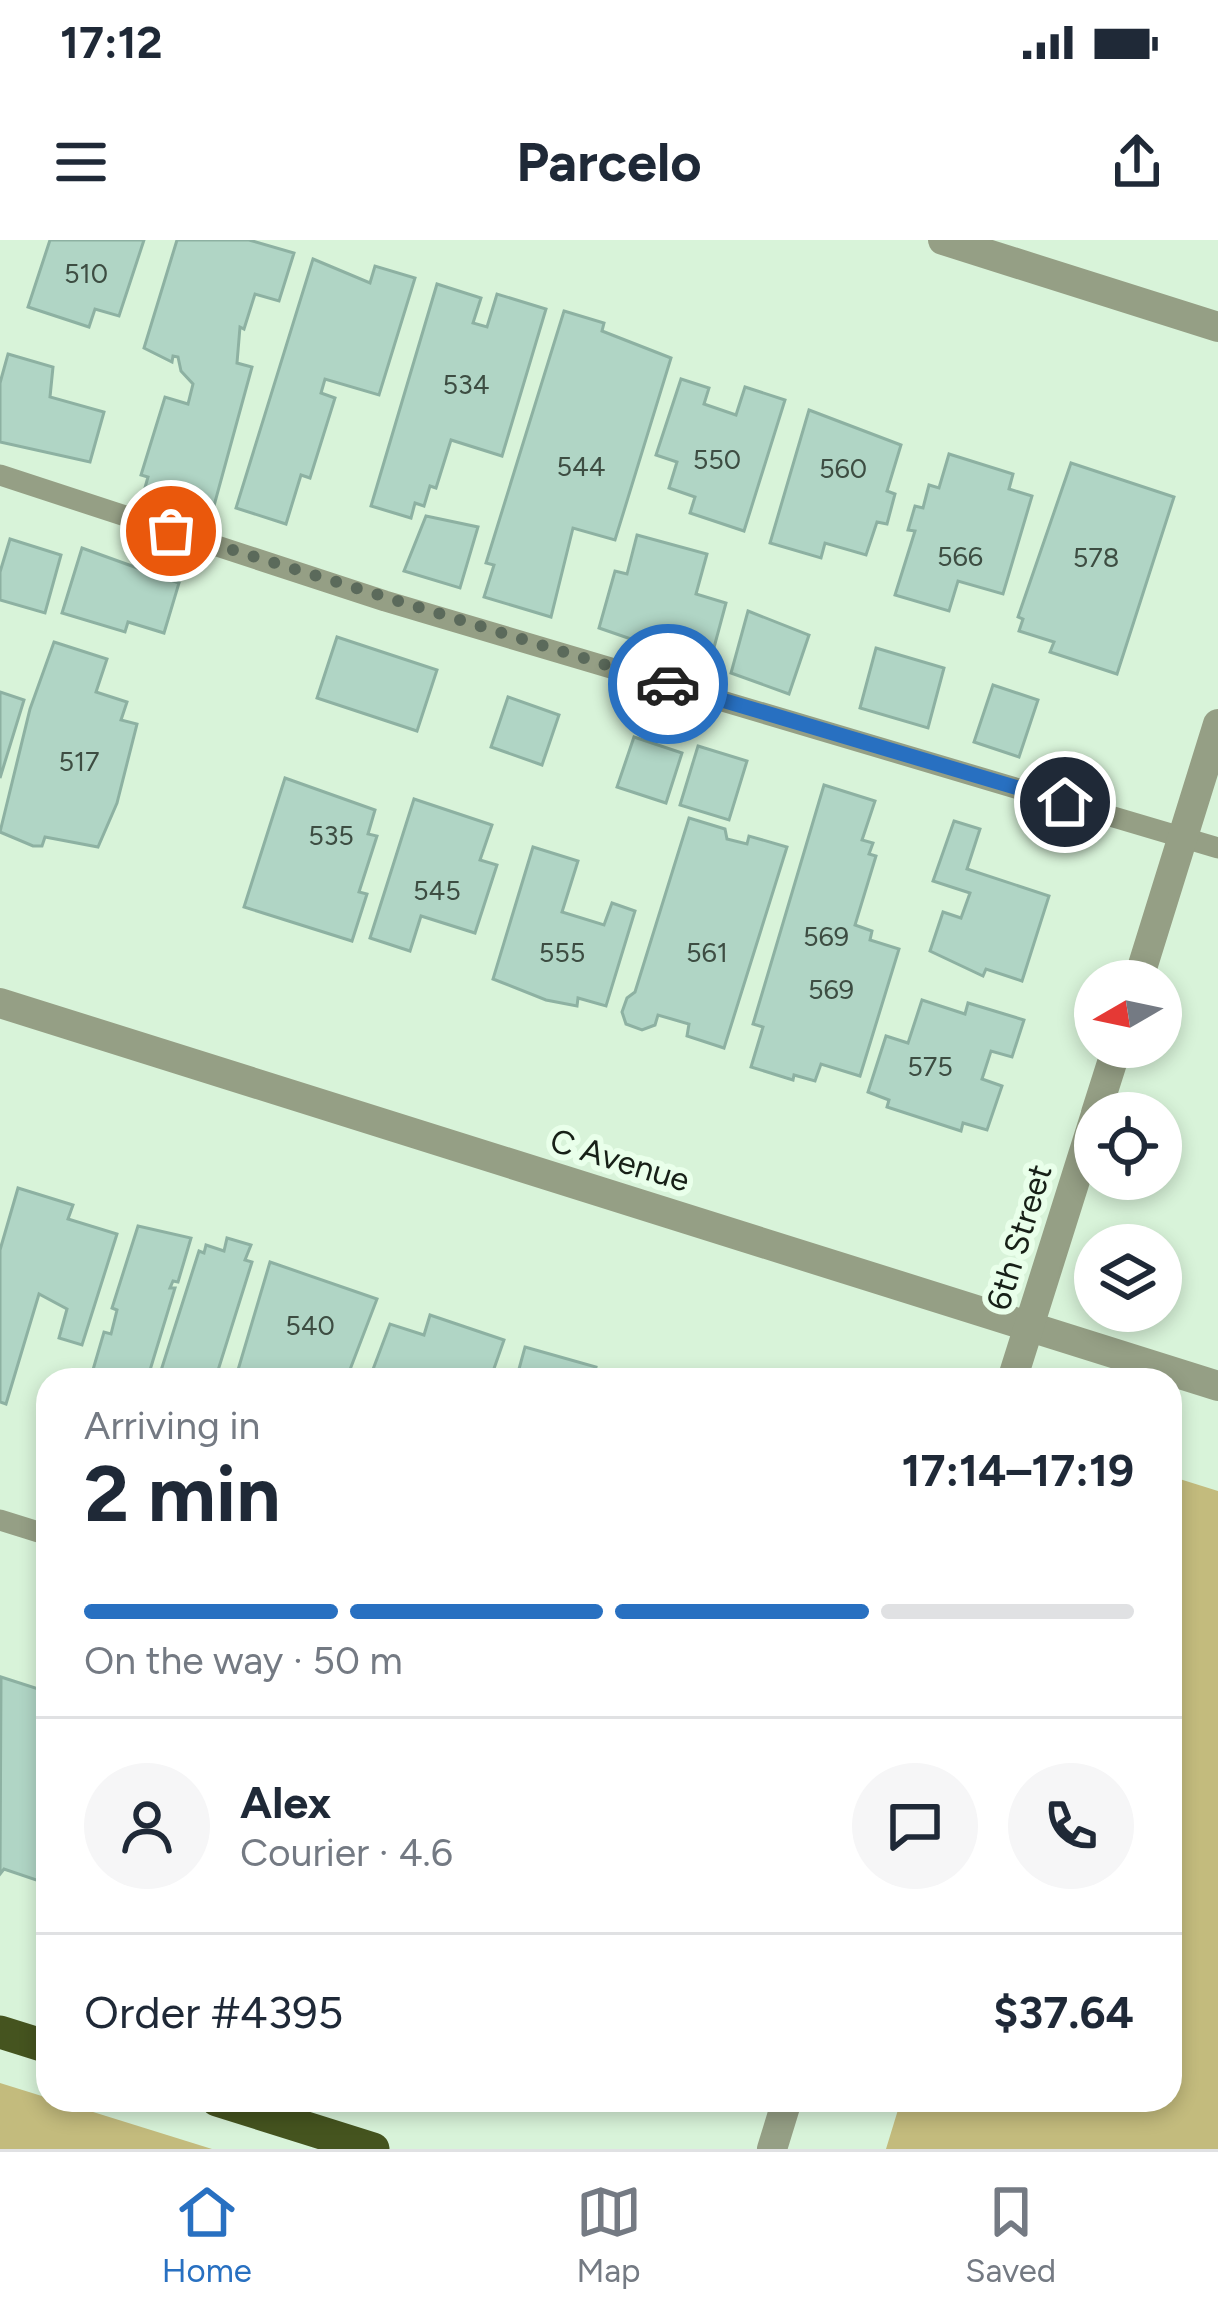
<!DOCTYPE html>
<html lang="en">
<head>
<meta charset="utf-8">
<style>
  :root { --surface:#fff; --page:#f6f6f7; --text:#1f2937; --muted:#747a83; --line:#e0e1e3; --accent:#2870c1 }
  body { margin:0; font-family:Figtree,sans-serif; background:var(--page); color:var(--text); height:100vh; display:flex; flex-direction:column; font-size:45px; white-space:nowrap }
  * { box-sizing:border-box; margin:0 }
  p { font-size:39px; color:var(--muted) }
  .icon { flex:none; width:66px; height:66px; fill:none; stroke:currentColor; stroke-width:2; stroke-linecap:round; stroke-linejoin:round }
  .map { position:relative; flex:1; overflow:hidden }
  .panel { position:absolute; left:36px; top:1128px; width:1146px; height:744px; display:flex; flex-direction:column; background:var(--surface); border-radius:36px; box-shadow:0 6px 18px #0003 }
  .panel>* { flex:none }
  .needle { width:78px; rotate:261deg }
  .tools { position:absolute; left:1074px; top:720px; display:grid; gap:24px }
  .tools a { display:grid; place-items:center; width:108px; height:108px; border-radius:50%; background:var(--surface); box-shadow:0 6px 18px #0003; font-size:60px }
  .pin { position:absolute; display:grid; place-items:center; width:102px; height:102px; color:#fff; margin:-51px; border:6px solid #fff; border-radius:50%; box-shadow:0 3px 12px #0007 }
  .courier { position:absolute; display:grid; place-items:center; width:120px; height:120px; margin:-60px; border:9px solid #2870c1; border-radius:50%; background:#fff; color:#222; box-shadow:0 3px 15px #0007 }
  .overview em { font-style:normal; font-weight:700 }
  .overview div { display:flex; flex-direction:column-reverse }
  .overview { display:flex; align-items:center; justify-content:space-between; height:204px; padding:0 48px }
  h1 { font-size:78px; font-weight:700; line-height:90px }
  .bar { display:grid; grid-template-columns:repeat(4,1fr); gap:18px 12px; align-content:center; height:144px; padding:0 48px }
  .bar i { height:15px; border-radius:9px; background:var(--line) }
  .bar .current { background:var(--accent) }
  .bar p { grid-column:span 4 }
  .line { display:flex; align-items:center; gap:30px; padding:0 48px; border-top:3px solid var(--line) }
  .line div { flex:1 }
  .round { display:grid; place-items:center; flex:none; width:126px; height:126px; border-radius:63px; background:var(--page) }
  .status { display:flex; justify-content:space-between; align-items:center; height:84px; padding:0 60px; background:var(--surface); direction:ltr }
  .status svg { height:33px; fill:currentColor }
  header { display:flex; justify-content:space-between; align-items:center; height:156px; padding:0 48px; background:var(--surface); font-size:54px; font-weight:700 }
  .dock { display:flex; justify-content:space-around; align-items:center; height:168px; border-top:3px solid var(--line); background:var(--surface); font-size:33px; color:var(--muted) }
  .dock a { display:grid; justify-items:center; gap:6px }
  .dock .current { color:var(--accent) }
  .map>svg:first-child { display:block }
</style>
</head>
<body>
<div class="status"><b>17:12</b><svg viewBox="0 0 49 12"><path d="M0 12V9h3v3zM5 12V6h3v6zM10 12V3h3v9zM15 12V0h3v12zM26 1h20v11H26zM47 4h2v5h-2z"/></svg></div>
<header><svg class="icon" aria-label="menu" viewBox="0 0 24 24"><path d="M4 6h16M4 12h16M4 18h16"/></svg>Parcelo<svg class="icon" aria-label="share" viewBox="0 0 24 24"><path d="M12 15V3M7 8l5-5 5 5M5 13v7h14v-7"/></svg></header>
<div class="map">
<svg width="1218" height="1909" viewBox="0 0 1218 1909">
  <rect width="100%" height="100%" fill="#d8f3d9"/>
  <g fill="#c3bb7d">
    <polygon points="1170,1236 1218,1251 1218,1909 886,1909 901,1860 1170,1860"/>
    <polygon points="0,1843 212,1909 0,1909"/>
  </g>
  <g fill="#b0d5c5" stroke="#8db1a2" stroke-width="3">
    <polygon points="50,0 144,0 119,76 95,69 89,87 28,67"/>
    <polygon points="177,0 249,0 294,13 279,61 255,54 244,89 240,87 237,123 252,127 212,273 151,255 148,265 141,262 148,237 141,235 165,157 188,164 193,144 181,131 178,117 173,116 172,122 144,108"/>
    <polygon points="313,19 370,43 375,26 415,38 379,155 325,139 321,153 335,158 310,238 301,235 286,284 236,268"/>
    <polygon points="437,44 481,58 473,83 487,87 497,54 546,69 502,216 451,200 436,248 430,246 424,266 415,263 411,278 371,266"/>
    <polygon points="564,71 604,83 602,91 671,118 615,300 573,288 551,377 484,357 494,325 486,323"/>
    <polygon points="8,114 53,127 50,157 104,172 90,222 0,202 0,143"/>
    <polygon points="681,139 709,148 704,164 736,175 745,147 785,160 744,291 690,273 695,257 669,248 677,222 656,215"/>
    <polygon points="809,170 901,205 887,251 895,254 887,284 877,282 866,315 825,303 821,318 770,303"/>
    <polygon points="949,214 1013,234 1009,249 1032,256 1003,354 958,341 949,371 895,355 915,291 908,290 915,266 923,268 929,245 939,248"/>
    <polygon points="1071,223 1174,257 1117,434 1050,412 1054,402 1019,391 1023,379 1018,377"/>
    <polygon points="426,276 478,287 460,348 404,331"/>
    <polygon points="637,295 707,314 696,354 726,363 709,426 599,388 615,331 627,334"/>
    <polygon points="10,299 61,315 45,373 0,360 0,332"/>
    <polygon points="82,308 179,343 164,393 128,382 125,392 62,373"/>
    <polygon points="748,371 809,395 789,454 731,433"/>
    <polygon points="337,397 437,430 417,491 317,458"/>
    <polygon points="54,402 107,419 96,452 127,462 121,480 137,484 117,563 98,607 45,597 42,606 33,606 0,592 30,469"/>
    <polygon points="876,408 944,428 928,488 860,468"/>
    <polygon points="993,445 1038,460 1019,517 974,502"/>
    <polygon points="0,452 24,460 0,538"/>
    <polygon points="508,457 559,475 542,525 491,507"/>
    <polygon points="634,497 682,513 666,563 617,547"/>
    <polygon points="698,506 747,521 729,580 680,565"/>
    <polygon points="285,538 375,570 368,594 377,596 359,652 367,654 352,701 244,667"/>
    <polygon points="824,545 875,561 862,600 873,603 869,614 876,616 855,685 872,691 870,700 899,709 860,836 821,824 815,841 794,835 793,840 751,827 763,787 753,784"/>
    <polygon points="414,559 492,585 480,620 497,625 475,693 421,676 410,711 370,698"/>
    <polygon points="689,578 725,589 727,599 747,604 749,596 787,607 724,808 687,796 689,784 658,775 655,785 642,790 626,784 622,772 627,758 635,752"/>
    <polygon points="954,581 980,589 967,629 1049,656 1022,741 986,729 983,736 930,711 943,672 961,678 970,653 933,641"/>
    <polygon points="533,607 578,621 562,672 604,685 612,663 635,671 606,766 578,758 577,766 546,760 493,739"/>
    <polygon points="922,760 965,774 968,763 1024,780 1012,817 991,811 982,839 1002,846 987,890 963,883 961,891 887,867 889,860 868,852 886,796 908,803"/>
    <polygon points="18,948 73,965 68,979 117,994 82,1105 59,1098 67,1069 39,1054 6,1164 0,1162 0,1010"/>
    <polygon points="138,986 191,998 178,1042 173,1041 170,1048 175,1048 147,1140 90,1140 104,1092 111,1094 117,1070 112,1068"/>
    <polygon points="227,998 251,1005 245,1020 252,1022 215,1140 158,1140 199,1011 204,1013 206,1005 224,1011"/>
    <polygon points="270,1022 377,1059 346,1140 235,1140"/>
    <polygon points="430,1075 504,1100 490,1140 369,1140 390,1084 424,1095"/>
    <polygon points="525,1107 596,1127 593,1140 516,1140"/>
    <polygon points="1,1437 48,1452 48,1644 4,1629 0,1634"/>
  </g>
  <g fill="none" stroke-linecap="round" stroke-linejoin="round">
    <g stroke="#959f85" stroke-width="21">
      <polyline points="0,235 385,361 1218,608"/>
      <polyline points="0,1280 48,1295"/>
    </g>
    <g stroke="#959f85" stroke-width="30">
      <polyline points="943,0 1218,87"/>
      <polyline points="0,763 1218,1146"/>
    </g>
    <g stroke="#959f85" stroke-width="30">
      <polyline points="1138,741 1218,484"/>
      <polyline points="1096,873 1117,807"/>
      <polyline points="1012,1140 1095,877"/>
      <polyline points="772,1909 787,1860"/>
    </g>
    <g stroke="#45541f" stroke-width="33">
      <polyline points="0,1792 48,1807"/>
      <polyline points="217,1860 373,1909"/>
    </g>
  </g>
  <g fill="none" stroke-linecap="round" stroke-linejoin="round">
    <polyline stroke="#5b6a5b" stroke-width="12" stroke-dasharray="0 21.6" points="171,291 668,444"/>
    <polyline stroke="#2870c1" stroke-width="15" points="668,444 1065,562"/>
  </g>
  <g text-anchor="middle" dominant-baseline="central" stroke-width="12" stroke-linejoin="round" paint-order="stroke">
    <g font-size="27" fill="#3d4d42">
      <text x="86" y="33">510</text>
      <text x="466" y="144">534</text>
      <text x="717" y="219">550</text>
      <text x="581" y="226">544</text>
      <text x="843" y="228">560</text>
      <text x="960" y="316">566</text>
      <text x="1096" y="317">578</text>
      <text x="79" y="521">517</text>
      <text x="331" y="595">535</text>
      <text x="437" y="650">545</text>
      <text x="826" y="696">569</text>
      <text x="562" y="712">555</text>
      <text x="707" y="712">561</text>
      <text x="831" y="749">569</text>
      <text x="930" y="826">575</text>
      <text x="310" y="1085">540</text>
    </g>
    <g font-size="33" fill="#172017" stroke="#e9ffea">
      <text transform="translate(620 920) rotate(17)">C Avenue</text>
      <text transform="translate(1019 997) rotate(-73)">6th Street</text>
    </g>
  </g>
</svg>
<div class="tools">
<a><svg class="needle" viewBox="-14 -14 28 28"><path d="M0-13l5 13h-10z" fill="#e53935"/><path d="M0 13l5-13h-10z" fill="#747a83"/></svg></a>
<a><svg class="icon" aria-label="locate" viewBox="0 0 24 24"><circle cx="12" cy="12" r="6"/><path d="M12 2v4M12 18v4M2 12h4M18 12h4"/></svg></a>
<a><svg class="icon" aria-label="layers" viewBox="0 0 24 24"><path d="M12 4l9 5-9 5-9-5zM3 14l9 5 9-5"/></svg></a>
</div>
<div class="pin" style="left:171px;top:291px;background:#ea580c"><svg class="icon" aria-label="bag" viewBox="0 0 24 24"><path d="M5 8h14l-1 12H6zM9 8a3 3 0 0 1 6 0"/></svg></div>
<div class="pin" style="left:1065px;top:562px;background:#1f2937"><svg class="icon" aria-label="home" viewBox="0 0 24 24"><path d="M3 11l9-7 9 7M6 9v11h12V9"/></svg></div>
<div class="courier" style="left:668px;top:444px"><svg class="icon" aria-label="car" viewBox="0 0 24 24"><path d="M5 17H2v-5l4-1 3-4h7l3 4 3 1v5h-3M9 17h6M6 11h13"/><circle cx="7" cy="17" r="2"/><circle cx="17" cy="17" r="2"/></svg></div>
<section class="panel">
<div class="overview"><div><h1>2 min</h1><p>Arriving in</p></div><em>17:14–17:19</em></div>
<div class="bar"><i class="current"></i><i class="current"></i><i class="current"></i><i></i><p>On the way · 50 m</p></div>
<div class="line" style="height:216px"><a class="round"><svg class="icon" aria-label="person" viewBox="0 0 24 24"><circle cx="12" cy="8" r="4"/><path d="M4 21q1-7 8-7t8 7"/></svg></a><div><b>Alex</b><p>Courier · 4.6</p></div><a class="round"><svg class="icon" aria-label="chat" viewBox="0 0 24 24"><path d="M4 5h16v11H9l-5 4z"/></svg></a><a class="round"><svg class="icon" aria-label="phone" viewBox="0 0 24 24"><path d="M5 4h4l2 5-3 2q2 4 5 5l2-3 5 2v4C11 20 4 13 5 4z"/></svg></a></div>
<div class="line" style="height:156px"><div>Order #4395</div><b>$37.64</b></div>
</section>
</div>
<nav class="dock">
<a class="current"><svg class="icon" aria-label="home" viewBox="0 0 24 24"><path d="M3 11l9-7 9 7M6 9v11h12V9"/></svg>Home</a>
<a><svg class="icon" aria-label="map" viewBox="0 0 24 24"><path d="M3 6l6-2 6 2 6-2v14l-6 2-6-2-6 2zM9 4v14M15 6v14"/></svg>Map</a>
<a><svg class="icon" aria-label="saved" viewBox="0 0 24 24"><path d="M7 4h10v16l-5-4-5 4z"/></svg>Saved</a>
</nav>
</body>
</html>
